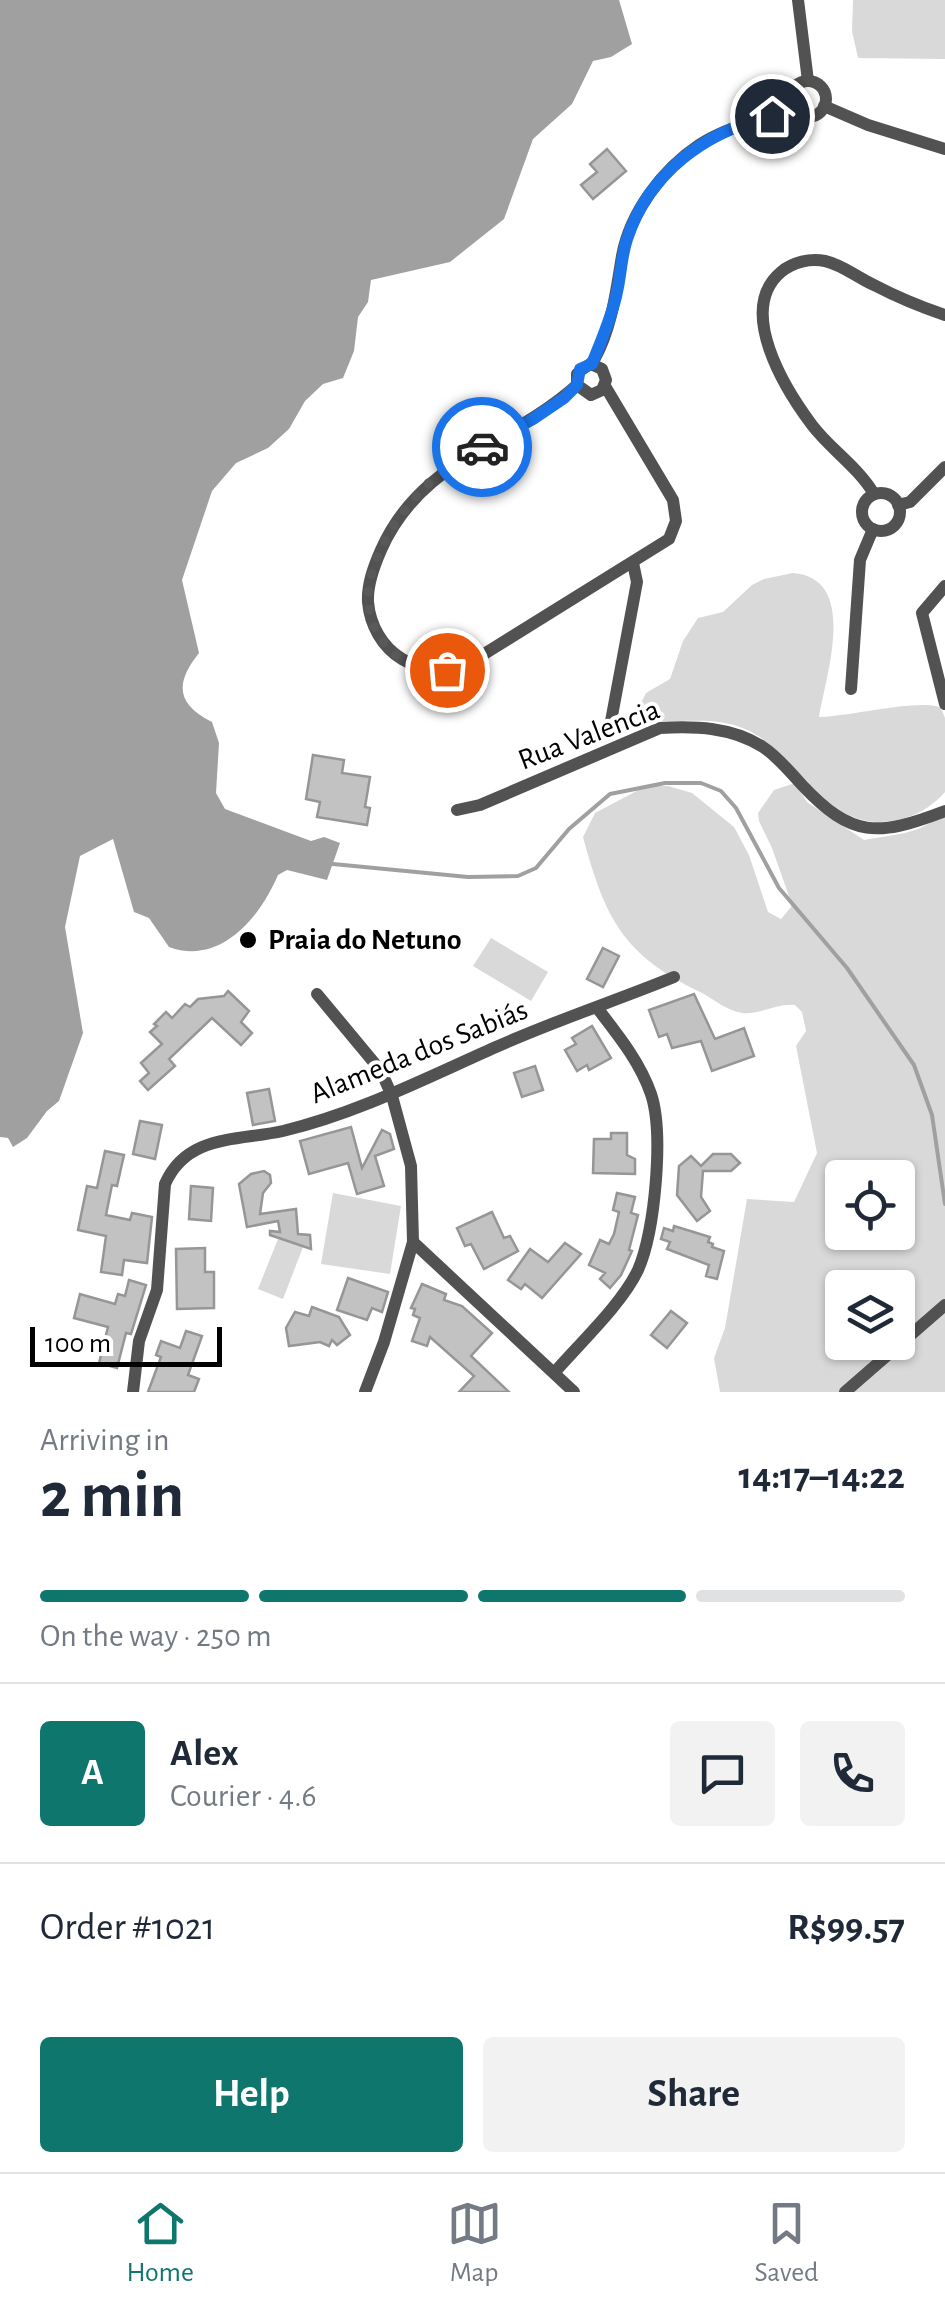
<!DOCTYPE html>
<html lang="en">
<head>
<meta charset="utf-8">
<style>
  :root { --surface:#fff; --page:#f2f2f3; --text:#1f2937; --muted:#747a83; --line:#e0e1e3; --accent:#0f766e }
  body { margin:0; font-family:"Alegreya Sans",sans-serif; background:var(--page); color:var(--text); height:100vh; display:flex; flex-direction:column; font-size:38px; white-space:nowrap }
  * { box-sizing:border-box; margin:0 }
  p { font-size:32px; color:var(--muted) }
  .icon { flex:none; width:55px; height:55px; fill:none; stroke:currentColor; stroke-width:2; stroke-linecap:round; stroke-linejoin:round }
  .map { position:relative; height:1392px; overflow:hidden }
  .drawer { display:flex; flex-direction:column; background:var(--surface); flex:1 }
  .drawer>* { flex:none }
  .buttons { position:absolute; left:825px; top:1160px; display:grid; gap:20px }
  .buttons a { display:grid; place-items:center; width:90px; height:90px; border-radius:10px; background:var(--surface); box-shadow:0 2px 8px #0004; font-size:50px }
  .scale { position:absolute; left:30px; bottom:25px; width:192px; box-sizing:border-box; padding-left:10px; border:5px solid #000; border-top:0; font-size:28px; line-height:35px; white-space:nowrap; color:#000; -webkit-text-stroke:8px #fff; paint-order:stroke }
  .pin { position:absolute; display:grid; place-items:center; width:85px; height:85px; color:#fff; margin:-42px; border:5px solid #fff; border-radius:50%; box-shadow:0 2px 10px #0007 }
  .courier { position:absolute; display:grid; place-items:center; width:100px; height:100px; margin:-50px; border:8px solid #1a73e8; border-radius:50%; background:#fff; color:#222; box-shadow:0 2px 12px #0007 }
  .head em { font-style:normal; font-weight:700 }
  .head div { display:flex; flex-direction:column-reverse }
  .head { display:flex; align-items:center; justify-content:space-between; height:170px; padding:0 40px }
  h1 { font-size:65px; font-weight:700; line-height:75px }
  .bar { display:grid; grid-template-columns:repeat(4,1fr); gap:15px 10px; align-content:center; height:120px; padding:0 40px }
  .bar i { height:12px; border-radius:8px; background:var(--line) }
  .bar .active { background:var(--accent) }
  .bar p { grid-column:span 4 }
  .line { display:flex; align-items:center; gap:25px; padding:0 40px; border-top:2px solid var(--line) }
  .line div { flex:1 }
  .round { display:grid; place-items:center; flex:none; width:105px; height:105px; border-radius:10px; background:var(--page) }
  .action { display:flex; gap:20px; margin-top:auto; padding:20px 40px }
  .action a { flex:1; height:115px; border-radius:10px; background:var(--accent); color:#fff; font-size:40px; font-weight:700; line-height:115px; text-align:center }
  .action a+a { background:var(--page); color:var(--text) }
  .tab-bar { display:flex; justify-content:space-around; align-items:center; height:140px; border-top:2px solid var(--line); background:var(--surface); font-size:28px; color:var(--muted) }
  .tab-bar a { display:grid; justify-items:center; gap:5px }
  .tab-bar .active { color:var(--accent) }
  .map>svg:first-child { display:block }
</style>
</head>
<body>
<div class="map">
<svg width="945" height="1392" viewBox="0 0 945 1392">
  <rect width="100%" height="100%" fill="#fff"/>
  <g fill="#d9d9d9" fill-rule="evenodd">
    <polygon points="853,0 945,0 945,59 858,58 852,31"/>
    <path d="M793,573C860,578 825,678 819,717C848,717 922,698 941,708L945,718V792C931,808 913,818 891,821C824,832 799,752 745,729C710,714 673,725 637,720V711L646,693L670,679L683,641L698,618L723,612L752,585L764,579Z"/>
    <path d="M795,783L807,802L864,840C894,834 928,835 945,807V1392H720L714,1358L725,1328L747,1199L794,1202L817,1153L796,1046L806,1031L802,1012L795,1005C777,1003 760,1015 742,1013C727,1011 714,999 700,992C623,955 605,918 583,837L595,813L646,786H668L692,793L734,827L749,855L768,912L781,919L791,907V902L772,848L759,821L758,813L774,790ZM842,1178H898V1232H842ZM842,1288H898V1342H842Z"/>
    <polygon points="491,938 548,972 531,1001 473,966"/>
    <polygon points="333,1193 401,1206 390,1274 321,1264"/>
    <polygon points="278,1239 303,1247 283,1299 258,1289"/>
  </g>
  <path fill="#a0a0a0" d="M0,0H619L632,44L611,57L593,61L572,104L533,139L504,219L450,262L371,280L368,302L358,317L354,351L343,378L323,384L305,401L289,429L268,448L236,463L212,491L182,580L199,653C175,683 176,704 212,722L219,743L216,793L225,809L311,841L324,837L340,843L327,880L287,870L278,875C260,917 221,966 169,947L149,918L134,912L113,839L80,856L65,927L83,1033L59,1101L47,1111L27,1138L13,1147L8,1138L0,1137Z"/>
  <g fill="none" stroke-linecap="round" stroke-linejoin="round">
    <polyline stroke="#a0a0a0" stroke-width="4" points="333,864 468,877 518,876 536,868 569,829 610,794 665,783 701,783 721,791 736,808 779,888 847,968 914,1065 932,1115 945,1204"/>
  </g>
  <g fill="#c2c2c2" stroke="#969696" stroke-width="2.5">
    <polygon points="607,149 626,171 593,199 581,185 597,172 590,164"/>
    <polygon points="313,755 344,760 342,773 370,777 365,807 370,808 367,825 317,817 320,802 306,799"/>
    <polygon points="603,948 619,956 603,987 587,979"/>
    <polygon points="228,991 249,1011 241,1022 252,1033 241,1045 212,1018 169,1059 175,1066 148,1090 140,1081 149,1073 141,1063 162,1044 150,1032 157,1026 154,1024 166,1012 172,1018 185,1004 190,1007 198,999 224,996"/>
    <polygon points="694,994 715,1039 744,1028 754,1056 712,1071 701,1041 672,1048 667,1034 659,1037 649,1010"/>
    <polygon points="592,1026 611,1058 589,1070 587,1065 577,1071 565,1050 576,1044 572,1038"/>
    <polygon points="535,1066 543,1090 522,1097 514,1073"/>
    <polygon points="269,1089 275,1121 253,1125 247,1093"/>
    <polygon points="140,1121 162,1125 155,1159 133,1154"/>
    <polygon points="351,1127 362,1168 382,1130 390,1134 394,1149 375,1156 384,1186 357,1194 348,1163 309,1174 300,1141"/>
    <polygon points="611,1133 627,1133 627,1155 635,1159 635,1174 593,1173 594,1139 611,1139"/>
    <polygon points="105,1151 124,1155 117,1186 112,1185 106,1215 130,1220 132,1213 152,1217 147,1263 124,1260 122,1275 101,1272 106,1236 78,1230 87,1186 97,1188"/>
    <polygon points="713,1154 731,1154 740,1163 731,1171 703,1171 701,1197 710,1211 697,1221 677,1195 679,1166 691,1156 701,1166"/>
    <polygon points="264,1171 270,1175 271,1183 263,1193 260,1214 296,1209 298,1234 310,1235 311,1249 270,1235 270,1231 280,1232 278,1221 247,1227 239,1184 251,1174"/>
    <polygon points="191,1186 213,1188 211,1221 189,1219"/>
    <polygon points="617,1193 635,1197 631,1213 638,1215 629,1250 632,1251 621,1275 610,1288 600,1279 605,1273 589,1265 600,1240 609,1244 614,1234 619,1212 613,1210"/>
    <polygon points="492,1212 504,1238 510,1236 518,1251 484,1269 471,1244 465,1246 457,1228"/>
    <polygon points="674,1226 710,1237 708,1242 713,1244 712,1247 724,1251 717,1279 706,1276 709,1265 667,1249 670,1242 661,1239 664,1228 673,1231"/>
    <polygon points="565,1243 581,1254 542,1298 525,1284 521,1289 508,1280 530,1249 548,1262"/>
    <polygon points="205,1248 205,1272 214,1272 214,1308 177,1309 176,1249"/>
    <polygon points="348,1278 388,1292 382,1312 372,1308 367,1320 337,1310"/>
    <polygon points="129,1280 146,1285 131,1334 126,1333 117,1368 99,1363 108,1327 74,1318 80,1294 115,1304 118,1294 125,1296"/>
    <polygon points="422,1284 446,1294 444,1300 462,1306 492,1333 471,1356 509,1392 459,1392 474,1376 430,1337 427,1346 412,1341 420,1318 413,1315 415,1309 411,1308"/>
    <polygon points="312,1307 339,1317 350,1335 337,1345 332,1340 329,1346 320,1342 289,1346 286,1328 295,1312 309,1316"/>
    <polygon points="671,1311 687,1323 667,1348 651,1335"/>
    <polygon points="186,1331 202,1336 188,1375 199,1379 194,1392 148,1392 161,1357 156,1355 161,1341 180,1348"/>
  </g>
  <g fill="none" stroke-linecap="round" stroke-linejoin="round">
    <g stroke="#525252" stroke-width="12">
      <polyline points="798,0 808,81"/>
      <circle cx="808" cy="99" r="18"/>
      <polyline points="824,106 868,125 945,149"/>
      <path d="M591,364L602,369L606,380L602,390L591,395L577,385V374C583,367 590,366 594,360C612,328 616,291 622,256C630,212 663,169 699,145C728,126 761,121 791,105"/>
      <path d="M577,385C509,446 421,459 381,550C374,566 367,584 368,602C370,625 382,647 402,659C423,672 446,672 468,664L669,539L676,521L673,500L605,386"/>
      <circle cx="881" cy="512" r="19"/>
      <path d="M874,494C858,467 830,449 812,425C785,389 736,310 781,272C793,262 810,258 825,261C843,265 858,278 874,285C897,297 921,307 945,315"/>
      <polyline points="898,505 910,502 945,467"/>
      <polyline points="945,586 922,613 945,704"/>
      <polyline points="851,689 860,560 873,529"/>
      <polyline points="611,721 637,582 633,563"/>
      <path d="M457,810L480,805L660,728C695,726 732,727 763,747C778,757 790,772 802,785C852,838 877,837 945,811"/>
      <polyline points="317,994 381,1071 392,1096 411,1166 413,1242 384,1342 365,1392"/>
      <polyline points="413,1242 574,1392"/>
      <path d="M555,1372C580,1343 622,1304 638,1270C655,1232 664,1133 651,1094C640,1062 618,1035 598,1009"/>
      <path d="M133,1392L139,1341L157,1290L165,1184C187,1134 238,1141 283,1131C358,1113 426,1078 496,1047C554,1021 615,1001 674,977"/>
      <polyline points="845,1392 945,1305"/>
    </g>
  </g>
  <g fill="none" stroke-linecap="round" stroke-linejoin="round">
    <path stroke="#595959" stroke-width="10" stroke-dasharray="0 18" d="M447,670C423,670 401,664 385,644C339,591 398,506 443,471C455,461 469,454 482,447"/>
    <path stroke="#1a73e8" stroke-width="12" d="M482,447L533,419L564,398L577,385L580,369L592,364C601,341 612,317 617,292C621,275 621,257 627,239C649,173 705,131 772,116"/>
  </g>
  <circle fill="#000" stroke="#fff" stroke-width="4" cx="248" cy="940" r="10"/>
  <g text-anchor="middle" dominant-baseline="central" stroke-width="8" stroke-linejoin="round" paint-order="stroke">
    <g font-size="30" fill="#000" stroke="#fff">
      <text transform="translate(589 735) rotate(-21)">Rua Valencia</text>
      <text transform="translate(419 1052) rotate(-22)">Alameda dos Sabiás</text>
    </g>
    <g font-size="30" font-weight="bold" fill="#000" stroke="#fff" text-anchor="start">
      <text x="268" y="940">Praia do Netuno</text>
    </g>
  </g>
</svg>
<div class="buttons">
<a><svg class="icon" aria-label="locate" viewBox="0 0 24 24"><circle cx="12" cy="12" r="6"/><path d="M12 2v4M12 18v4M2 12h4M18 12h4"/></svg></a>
<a><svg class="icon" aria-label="layers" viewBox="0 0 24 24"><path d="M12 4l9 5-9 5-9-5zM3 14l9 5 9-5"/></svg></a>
</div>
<div class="scale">100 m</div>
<div class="pin" style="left:447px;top:670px;background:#ea580c"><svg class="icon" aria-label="bag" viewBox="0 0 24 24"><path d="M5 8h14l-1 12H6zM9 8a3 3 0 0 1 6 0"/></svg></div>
<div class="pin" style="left:772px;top:116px;background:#1f2937"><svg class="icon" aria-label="home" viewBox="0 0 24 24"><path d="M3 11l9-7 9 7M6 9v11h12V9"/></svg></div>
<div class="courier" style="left:482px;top:447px"><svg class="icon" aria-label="car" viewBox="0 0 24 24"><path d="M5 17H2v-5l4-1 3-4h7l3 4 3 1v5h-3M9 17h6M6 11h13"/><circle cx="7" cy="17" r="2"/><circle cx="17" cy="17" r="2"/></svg></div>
</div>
<section class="drawer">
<div class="head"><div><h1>2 min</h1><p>Arriving in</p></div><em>14:17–14:22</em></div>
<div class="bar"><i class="active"></i><i class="active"></i><i class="active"></i><i></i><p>On the way · 250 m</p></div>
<div class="line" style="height:180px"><b class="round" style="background:var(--accent);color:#fff">A</b><div><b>Alex</b><p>Courier · 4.6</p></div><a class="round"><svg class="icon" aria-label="chat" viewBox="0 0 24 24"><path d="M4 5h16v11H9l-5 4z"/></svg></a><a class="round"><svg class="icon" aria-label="phone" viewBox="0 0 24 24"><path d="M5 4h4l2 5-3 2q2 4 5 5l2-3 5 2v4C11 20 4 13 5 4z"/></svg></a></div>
<div class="line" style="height:130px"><div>Order #1021</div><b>R$99.57</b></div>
<div class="action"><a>Help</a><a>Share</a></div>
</section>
<nav class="tab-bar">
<a class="active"><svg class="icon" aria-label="home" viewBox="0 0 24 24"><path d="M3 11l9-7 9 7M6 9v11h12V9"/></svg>Home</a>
<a><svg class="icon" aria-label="map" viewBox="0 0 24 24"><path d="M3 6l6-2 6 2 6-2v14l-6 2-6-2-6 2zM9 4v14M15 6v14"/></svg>Map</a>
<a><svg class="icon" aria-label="saved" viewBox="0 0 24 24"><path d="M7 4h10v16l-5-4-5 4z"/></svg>Saved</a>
</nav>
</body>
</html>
